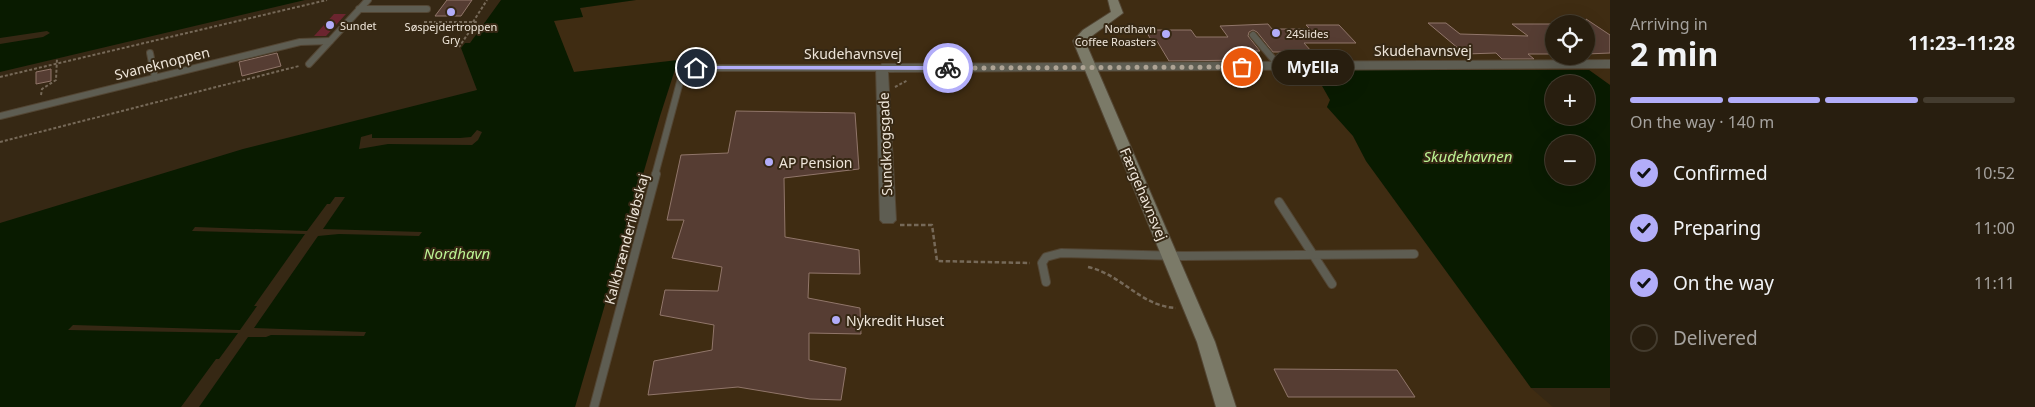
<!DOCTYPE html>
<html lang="en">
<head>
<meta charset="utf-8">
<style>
  :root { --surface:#281e0f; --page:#342b1d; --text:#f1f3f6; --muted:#a5a29e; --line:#443c2f; --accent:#b2adf9 }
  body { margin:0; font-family:"Noto Sans",sans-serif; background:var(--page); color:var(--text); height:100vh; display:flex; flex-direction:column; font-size:19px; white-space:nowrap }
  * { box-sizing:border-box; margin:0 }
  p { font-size:16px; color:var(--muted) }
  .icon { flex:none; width:28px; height:28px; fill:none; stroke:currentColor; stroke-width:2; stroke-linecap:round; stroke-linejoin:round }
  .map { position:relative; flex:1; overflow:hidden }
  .panel { display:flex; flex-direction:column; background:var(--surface); width:425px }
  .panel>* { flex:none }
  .buttons { position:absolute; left:1545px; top:15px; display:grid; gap:10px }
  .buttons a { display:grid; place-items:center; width:50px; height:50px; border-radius:50%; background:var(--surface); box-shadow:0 5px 20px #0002,0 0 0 1px var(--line); font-size:25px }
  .pin { position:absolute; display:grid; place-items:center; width:42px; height:42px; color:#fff; margin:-21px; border:2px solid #fff; border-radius:50%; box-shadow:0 1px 5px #0007 }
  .courier { position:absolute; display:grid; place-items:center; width:50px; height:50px; margin:-25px; border:4px solid #b2adf9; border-radius:50%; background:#fff; color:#222; box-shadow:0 1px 6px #0007 }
  .bubble { position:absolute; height:35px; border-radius:18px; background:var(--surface); box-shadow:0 5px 20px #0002,0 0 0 1px var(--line); font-size:16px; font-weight:700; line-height:35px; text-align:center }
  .summary em { font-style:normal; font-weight:700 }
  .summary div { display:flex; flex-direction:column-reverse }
  .summary { display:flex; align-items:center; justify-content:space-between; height:85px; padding:0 20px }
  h1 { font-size:32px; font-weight:700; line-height:38px }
  .bar { display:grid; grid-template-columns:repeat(4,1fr); gap:8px 5px; align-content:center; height:60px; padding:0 20px }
  .bar i { height:6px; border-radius:4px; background:var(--line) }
  .bar .selected { background:var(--accent) }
  .bar p { grid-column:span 4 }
  ol { padding:0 20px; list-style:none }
  li { display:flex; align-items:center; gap:15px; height:55px }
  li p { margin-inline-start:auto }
  li .icon { padding:5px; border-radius:50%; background:var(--accent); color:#111; stroke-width:4 }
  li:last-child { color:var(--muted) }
  li i { width:28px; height:28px; border:2px solid var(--line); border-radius:50% }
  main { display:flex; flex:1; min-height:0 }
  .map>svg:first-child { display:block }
</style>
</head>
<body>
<main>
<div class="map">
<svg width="1610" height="407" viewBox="0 0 1610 407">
  <rect width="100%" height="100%" fill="#362814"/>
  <path fill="#3f2c12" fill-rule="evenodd" d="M636,0H1610V85L1589,70L1330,100L1327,107L1353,136L1366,161L1531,388L1553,407H575L660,116L678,61L574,72L461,48L465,43H470L483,24L583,17L579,8ZM1554,24H1586V56H1554Z"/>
  <polygon fill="#6b252f" points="334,14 346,14 326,36 314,36"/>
  <g fill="#091b00" fill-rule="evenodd">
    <polygon points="0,0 305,0 0,72"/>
    <polygon points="501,0 636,0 580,8 583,17 554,21 574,72 678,60 660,116 575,407 0,407 0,223 243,149 477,90 461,48 465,43 470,43"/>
    <path d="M1313,70H1589L1610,85V388H1531L1366,161L1353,136L1327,107L1330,100ZM1554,84H1586V116H1554ZM1554,144H1586V176H1554Z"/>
  </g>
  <g fill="#362814">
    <polygon points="47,31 50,33 43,37 0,44 0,38"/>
    <polygon points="477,130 482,132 478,140 472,145 388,144 359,149 361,137 372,134 372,138 460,138 471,137"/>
    <polygon points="335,197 345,197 323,229 422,232 419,236 339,234 318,236 254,328 366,332 364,336 271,335 266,337 248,337 199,407 181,407 216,359 219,359 238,333 68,330 73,325 240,330 257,306 254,306 305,234 192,231 195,227 307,231 327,204 330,204"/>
  </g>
  <g fill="#563d33" stroke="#91766a">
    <polygon points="447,0 472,0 461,16 435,16"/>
    <polygon points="1586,19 1610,35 1610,53 1586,54"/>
    <polygon points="1428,23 1446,23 1460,34 1528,36 1512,24 1554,24 1554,54 1528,54 1534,59 1502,59 1496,53 1465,54"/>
    <polygon points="1268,24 1272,29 1310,29 1306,25 1339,25 1356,43 1304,43 1319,60 1291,60 1284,52 1273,52 1257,32 1253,30 1249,32 1248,36 1260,51 1239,51 1245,60 1169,61 1157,41 1152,41 1145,30 1191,30 1196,37 1228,37 1220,26"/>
    <polygon points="277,53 281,66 242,76 239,62"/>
    <polygon points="51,69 51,81 36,84 36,72"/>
    <polygon points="736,111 855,113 859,169 784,178 785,237 859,250 860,274 809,273 808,298 860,308 861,334 809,333 809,360 846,368 841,400 810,399 738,387 648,395 654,361 712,350 714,325 660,315 665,290 718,291 722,267 672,258 684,220 667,220 681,155 728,153"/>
    <polygon points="1274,369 1397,370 1415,397 1288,397"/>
  </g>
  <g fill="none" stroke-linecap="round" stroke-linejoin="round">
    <defs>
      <g id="lane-far1">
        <polyline points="359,9 427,9"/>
        <polyline points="1253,35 1279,66"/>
        <polyline points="150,53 155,78"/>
        <polyline points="309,64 368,0"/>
        <polyline points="696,68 882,68"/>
        <polyline points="0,116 300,42 330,41"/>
        <polyline points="655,175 681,78"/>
      </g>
      <g id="lane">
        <polyline points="1279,202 1332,284"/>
        <polyline points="1046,282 1042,263 1046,257 1061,253 1183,256 1414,254"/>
        <polyline points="594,407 656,174"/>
      </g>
      <polygon id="street" points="1610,60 1610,68 888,72 896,220 893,223 883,223 880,220 876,68 882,64"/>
      <polygon id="secondary" points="1108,0 1118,0 1123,13 1085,41 1215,342 1236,407 1216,407 1197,342 1073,41 1083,30 1111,12"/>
    </defs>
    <use href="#lane-far1" stroke="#534634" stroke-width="8"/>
    <use href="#lane" stroke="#534634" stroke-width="10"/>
    <use href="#street" stroke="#534634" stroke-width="2"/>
    <use href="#secondary" stroke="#534634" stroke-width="2"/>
    <g stroke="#766958" stroke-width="2" stroke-dasharray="3 2" stroke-linecap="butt">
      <polyline points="424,22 476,22 459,47"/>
      <polyline points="473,22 487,0"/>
      <polyline points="0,77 327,0"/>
      <polyline points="895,87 908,80"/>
      <polyline points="41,95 42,89 56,80 57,58"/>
      <polyline points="0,142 299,66"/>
    </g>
    <g stroke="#766958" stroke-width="2.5" stroke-dasharray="4.5 2.5" stroke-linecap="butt">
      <polyline points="900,225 932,225 937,261 1030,263"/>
      <path d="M1088,267C1123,275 1140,306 1176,308"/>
    </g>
    <use href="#lane-far1" stroke="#5e5d52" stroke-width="6"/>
    <use href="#lane" stroke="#5e5d52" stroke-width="8"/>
    <use href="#street" fill="#5e5d52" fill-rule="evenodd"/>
    <use href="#secondary" fill="#7b7a68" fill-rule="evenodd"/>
  </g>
  <polygon fill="#b2adf9" points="696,66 948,66 952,68 948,70 693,69 692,68"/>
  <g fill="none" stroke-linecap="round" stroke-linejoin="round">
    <polyline stroke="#aea394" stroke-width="5" stroke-dasharray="0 9" points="948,68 1242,67"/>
  </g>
  <g fill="#b2adf9" stroke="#362814" stroke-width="2">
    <circle cx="451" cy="12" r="5"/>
    <circle cx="330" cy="25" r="5"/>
    <circle cx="1276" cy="33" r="5"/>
    <circle cx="1166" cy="34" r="5"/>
    <circle cx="769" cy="162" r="5"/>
    <circle cx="836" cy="320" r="5"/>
  </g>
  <g text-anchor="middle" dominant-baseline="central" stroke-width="4" stroke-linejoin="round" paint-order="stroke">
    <g font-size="11" fill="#eee5d9" stroke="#362814" text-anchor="start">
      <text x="340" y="25">Sundet</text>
      <text x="451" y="26" text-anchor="middle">Søspejdertroppen<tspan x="451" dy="13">Gry</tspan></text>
      <text x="1156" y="28" text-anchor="end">Nordhavn<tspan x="1156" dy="13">Coffee Roasters</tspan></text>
      <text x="1286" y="33">24Slides</text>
    </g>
    <g font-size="14" fill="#eee5d9" stroke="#362814">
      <text x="1423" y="50">Skudehavnsvej</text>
      <text x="853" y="53">Skudehavnsvej</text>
      <text transform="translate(162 63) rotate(-14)">Svaneknoppen</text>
      <text transform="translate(885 144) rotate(-92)">Sundkrogsgade</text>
      <text transform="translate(1144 194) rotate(67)">Færgehavnsvej</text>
      <text transform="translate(626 239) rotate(-75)">Kalkbrænderiløbskaj</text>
    </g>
    <g font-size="14" fill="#eee5d9" stroke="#362814" text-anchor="start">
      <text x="779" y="162">AP Pension</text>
      <text x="846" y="320">Nykredit Huset</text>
    </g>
    <g font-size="15" font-style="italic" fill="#bdf494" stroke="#362814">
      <text x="1468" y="156">Skudehavnen</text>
      <text x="457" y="253">Nordhavn</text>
    </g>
  </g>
</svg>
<div class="buttons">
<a><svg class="icon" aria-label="locate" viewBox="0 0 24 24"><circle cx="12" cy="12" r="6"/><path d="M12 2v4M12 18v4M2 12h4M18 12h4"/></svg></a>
<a>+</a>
<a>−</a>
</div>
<div class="pin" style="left:1242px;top:67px;background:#ea580c"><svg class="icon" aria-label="bag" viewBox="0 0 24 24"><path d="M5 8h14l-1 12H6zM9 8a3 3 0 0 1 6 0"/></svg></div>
<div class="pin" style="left:696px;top:68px;background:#1f2937"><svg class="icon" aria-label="home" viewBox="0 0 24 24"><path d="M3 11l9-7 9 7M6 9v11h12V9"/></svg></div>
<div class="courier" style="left:948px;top:68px"><svg class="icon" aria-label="bike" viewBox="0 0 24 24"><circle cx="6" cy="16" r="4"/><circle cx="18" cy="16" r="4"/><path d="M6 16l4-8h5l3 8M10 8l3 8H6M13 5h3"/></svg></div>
<div class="bubble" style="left:1272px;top:50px;width:82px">MyElla</div>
</div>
<section class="panel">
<div class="summary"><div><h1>2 min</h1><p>Arriving in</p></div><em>11:23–11:28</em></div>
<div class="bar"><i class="selected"></i><i class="selected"></i><i class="selected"></i><i></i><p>On the way · 140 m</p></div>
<ol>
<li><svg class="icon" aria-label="check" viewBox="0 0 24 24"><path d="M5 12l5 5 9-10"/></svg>Confirmed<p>10:52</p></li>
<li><svg class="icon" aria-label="check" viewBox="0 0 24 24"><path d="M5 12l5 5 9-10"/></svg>Preparing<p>11:00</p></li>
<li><svg class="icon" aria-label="check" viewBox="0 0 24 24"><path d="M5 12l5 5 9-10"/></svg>On the way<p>11:11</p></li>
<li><i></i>Delivered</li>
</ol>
</section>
</main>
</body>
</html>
